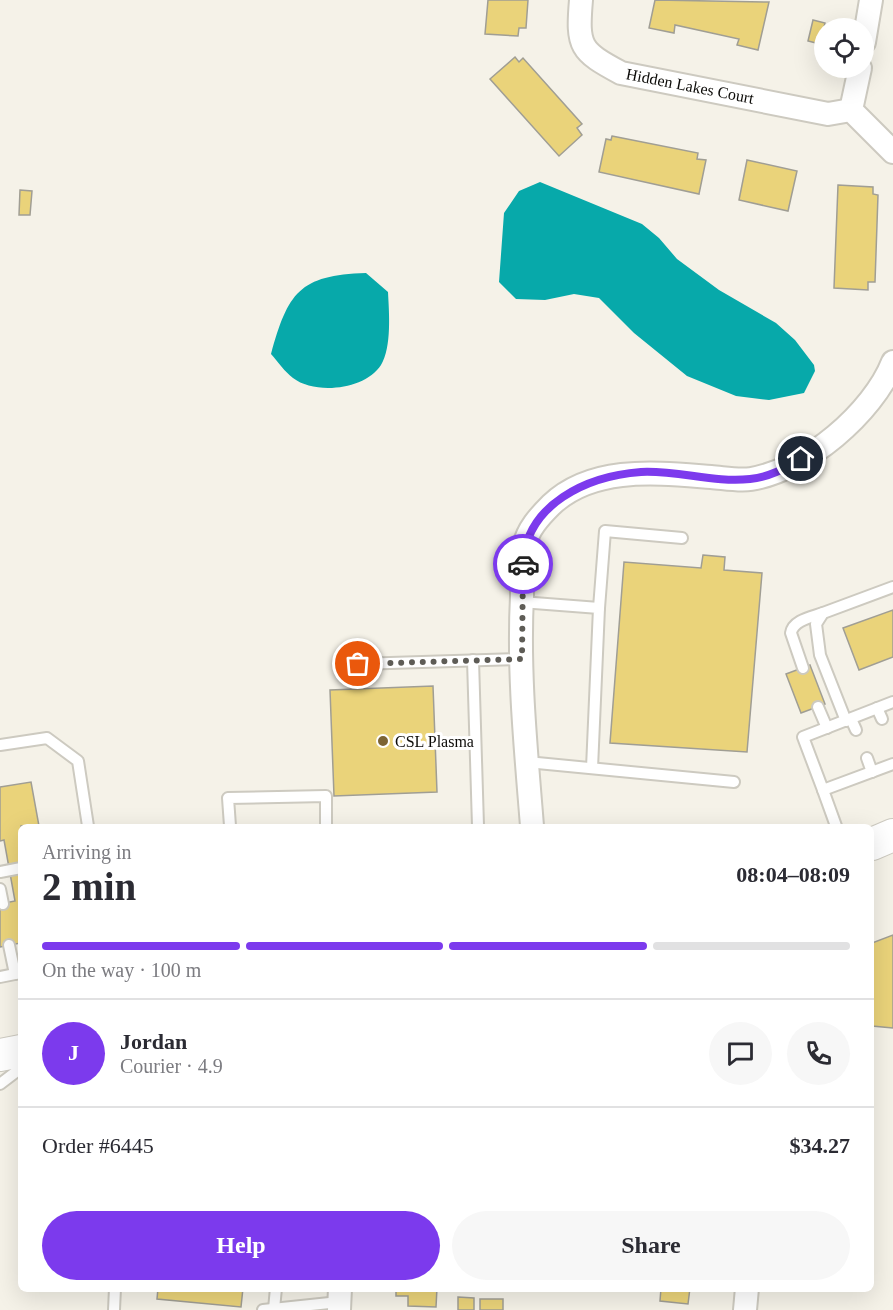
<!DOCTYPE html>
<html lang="en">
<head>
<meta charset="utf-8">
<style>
  :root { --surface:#fff; --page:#f7f7f7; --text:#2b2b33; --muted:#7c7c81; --line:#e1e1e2; --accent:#7c3aed }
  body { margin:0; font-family:Georgia,serif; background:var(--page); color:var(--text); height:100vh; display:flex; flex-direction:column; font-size:22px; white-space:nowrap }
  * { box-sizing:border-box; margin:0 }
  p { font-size:20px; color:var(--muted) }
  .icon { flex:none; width:33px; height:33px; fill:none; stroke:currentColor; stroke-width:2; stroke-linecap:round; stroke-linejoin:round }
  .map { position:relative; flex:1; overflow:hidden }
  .side { position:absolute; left:18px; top:824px; width:856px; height:468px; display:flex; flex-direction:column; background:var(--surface); border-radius:9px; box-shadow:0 6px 24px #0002 }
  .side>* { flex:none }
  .fabs { position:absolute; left:814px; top:18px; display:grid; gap:12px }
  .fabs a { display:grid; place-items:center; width:60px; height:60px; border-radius:50%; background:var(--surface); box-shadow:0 6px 24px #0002; font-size:30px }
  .pin { position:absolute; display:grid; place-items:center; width:51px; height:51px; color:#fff; margin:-26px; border:3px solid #fff; border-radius:50%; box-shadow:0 2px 6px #0007 }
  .courier { position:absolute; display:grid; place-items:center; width:60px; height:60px; margin:-30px; border:4px solid #7c3aed; border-radius:50%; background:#fff; color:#222; box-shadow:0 2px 8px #0007 }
  .summary em { font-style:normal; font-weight:700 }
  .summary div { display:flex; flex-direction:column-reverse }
  .summary { display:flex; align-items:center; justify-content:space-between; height:102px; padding:0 24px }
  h1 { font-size:39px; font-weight:700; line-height:45px }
  .bar { display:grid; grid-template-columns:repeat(4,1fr); gap:9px 6px; align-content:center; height:72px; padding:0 24px }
  .bar i { height:8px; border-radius:4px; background:var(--line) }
  .bar .on { background:var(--accent) }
  .bar p { grid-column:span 4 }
  .line { display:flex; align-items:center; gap:15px; padding:0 24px; border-top:2px solid var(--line) }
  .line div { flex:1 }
  .round { display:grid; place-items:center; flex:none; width:63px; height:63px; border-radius:32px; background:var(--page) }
  .button { display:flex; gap:12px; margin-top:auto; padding:12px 24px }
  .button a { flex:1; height:69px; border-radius:36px; background:var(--accent); color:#fff; font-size:24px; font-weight:700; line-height:69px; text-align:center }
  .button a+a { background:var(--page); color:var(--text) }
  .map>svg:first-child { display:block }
</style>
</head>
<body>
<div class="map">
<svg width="893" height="1310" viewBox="0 0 893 1310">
  <rect width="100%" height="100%" fill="#f5f2e8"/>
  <g fill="#07a9aa">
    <polygon points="540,182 642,224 659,238 677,259 719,290 776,323 795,340 814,365 815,371 804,393 769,400 736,396 687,376 634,333 599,298 574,294 545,300 516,299 499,282 504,213 519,191"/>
    <path d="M366,273L388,292C389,312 392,347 381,365C365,390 315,395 293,378C285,372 278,362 271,354C288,293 299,275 366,273Z"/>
  </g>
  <g fill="#ead37a" stroke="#a09e94" stroke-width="1.5">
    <polygon points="488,0 528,0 526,28 519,28 518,36 485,34"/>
    <polygon points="655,0 769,2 758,50 737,45 739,39 675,25 674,33 649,28"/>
    <polygon points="813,20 825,23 820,44 808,41"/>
    <polygon points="515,57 519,62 523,58 582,124 577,128 582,135 559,156 490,79"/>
    <polygon points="612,136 698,153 697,159 706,160 699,194 599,172 606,139 611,140"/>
    <polygon points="747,160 797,171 788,211 739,200"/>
    <polygon points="838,185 873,187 873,194 878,195 875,282 868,282 868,290 834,288"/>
    <polygon points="20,190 32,191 30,215 19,215"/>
    <polygon points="703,555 725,557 724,570 762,573 747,752 610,743 624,562 701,568"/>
    <polygon points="893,610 893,657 859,670 843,628"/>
    <polygon points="810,665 825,704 801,713 786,674"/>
    <polygon points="433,686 437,792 334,796 330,690"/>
    <polygon points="31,782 39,826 21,826 21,943 0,947 0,904 15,901 4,840 0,841 0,787"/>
    <polygon points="893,935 893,1028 872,1026 872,943"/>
    <polygon points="158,1288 243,1288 241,1307 157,1299"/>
    <polygon points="396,1288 437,1288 436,1307 408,1306 408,1296 396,1296"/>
    <polygon points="661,1288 690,1288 688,1304 660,1301"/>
    <polygon points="458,1297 474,1298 474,1310 458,1310"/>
    <rect x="480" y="1299" width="23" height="11"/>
  </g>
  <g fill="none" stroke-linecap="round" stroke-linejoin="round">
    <defs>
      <g id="lane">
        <polyline points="521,602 599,608 592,768"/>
        <polyline points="599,608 605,531 682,538"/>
        <polyline points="473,660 478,826"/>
        <polyline points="358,664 522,659"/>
        <path d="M803,668L791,633C793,620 812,617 823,613"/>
        <polyline points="818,707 827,728"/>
        <polyline points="877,708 882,719"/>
        <polyline points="851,719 856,730"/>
        <polyline points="846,721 820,655 816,624 823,613 893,587"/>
        <polyline points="0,745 47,738 78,761 88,826"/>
        <polyline points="867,758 872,772"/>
        <polyline points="527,762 734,782"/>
        <polyline points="823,790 803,737 893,702"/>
        <polyline points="230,826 228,798 326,796 326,826"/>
        <polyline points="836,826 823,790 893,764"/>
        <polyline points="0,872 21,868"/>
        <polyline points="0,889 3,904"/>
        <polyline points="9,945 15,974"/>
        <polyline points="0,977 20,973"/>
        <polyline points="0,1084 21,1068"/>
        <polyline points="274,1309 276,1288"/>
        <polyline points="114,1310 115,1288"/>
        <polyline points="263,1310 339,1302"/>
      </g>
      <g id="street">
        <path d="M581,0C577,47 580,51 621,73L828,114L851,110L893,152"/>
        <polyline points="864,42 871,0"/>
        <polyline points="851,110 860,68"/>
        <path d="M532,826C526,750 518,673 522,596C522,580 520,561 524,546C528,529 539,517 551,505C593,465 658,473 711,477C724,478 739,481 751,479C806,470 873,413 893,362"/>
        <polyline points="339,1310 340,1288"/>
        <polyline points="745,1310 747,1288"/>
      </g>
      <g id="secondary">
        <polyline points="872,844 893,835"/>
        <polyline points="0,1055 21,1051"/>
      </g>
    </defs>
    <use href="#lane" stroke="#cdcac0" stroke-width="14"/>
    <use href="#street" stroke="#cdcac0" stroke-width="26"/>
    <use href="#secondary" stroke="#cdcac0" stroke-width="34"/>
    <use href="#lane" stroke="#fff" stroke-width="10"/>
    <use href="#street" stroke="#fff" stroke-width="22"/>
    <use href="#secondary" stroke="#fff" stroke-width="32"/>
  </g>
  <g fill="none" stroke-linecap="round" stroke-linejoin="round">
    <polyline stroke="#5e5c56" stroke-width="6" stroke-dasharray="0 10.8" points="358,664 522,659 523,564"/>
    <path stroke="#7c3aed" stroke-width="8" d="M523,564C526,504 587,476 641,472C677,470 714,483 750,479C769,477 784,469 801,459"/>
  </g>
  <circle fill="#7c6434" stroke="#fff" stroke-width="2" cx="383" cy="741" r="6"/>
  <g text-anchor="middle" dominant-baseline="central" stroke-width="6" stroke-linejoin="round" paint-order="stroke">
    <g font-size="16" fill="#0c0b08" stroke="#fff">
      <text transform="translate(690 86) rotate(11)">Hidden Lakes Court</text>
    </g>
    <g font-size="16" fill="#0c0b08" stroke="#fff" text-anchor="start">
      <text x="395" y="741">CSL Plasma</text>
    </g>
  </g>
</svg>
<div class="fabs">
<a><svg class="icon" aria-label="locate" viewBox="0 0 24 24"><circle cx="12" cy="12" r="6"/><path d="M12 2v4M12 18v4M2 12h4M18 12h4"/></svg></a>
</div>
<div class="pin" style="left:358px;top:664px;background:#ea580c"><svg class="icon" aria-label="bag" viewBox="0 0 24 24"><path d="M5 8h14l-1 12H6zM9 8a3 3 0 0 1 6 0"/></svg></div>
<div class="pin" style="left:801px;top:459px;background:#1f2937"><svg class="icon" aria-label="home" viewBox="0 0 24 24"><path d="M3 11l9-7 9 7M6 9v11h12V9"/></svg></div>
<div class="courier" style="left:523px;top:564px"><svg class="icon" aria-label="car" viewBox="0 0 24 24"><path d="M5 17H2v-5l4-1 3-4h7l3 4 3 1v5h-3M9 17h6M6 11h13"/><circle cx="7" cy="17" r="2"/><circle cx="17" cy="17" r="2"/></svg></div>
<section class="side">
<div class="summary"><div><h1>2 min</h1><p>Arriving in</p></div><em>08:04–08:09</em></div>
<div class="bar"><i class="on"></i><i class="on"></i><i class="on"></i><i></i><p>On the way · 100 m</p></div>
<div class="line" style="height:108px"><b class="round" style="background:var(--accent);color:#fff">J</b><div><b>Jordan</b><p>Courier · 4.9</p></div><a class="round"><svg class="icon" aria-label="chat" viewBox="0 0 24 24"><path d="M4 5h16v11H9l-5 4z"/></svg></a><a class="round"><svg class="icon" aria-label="phone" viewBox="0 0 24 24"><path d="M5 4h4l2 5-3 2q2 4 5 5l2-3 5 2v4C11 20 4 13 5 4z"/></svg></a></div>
<div class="line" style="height:78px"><div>Order #6445</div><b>$34.27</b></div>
<div class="button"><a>Help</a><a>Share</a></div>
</section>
</div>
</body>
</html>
